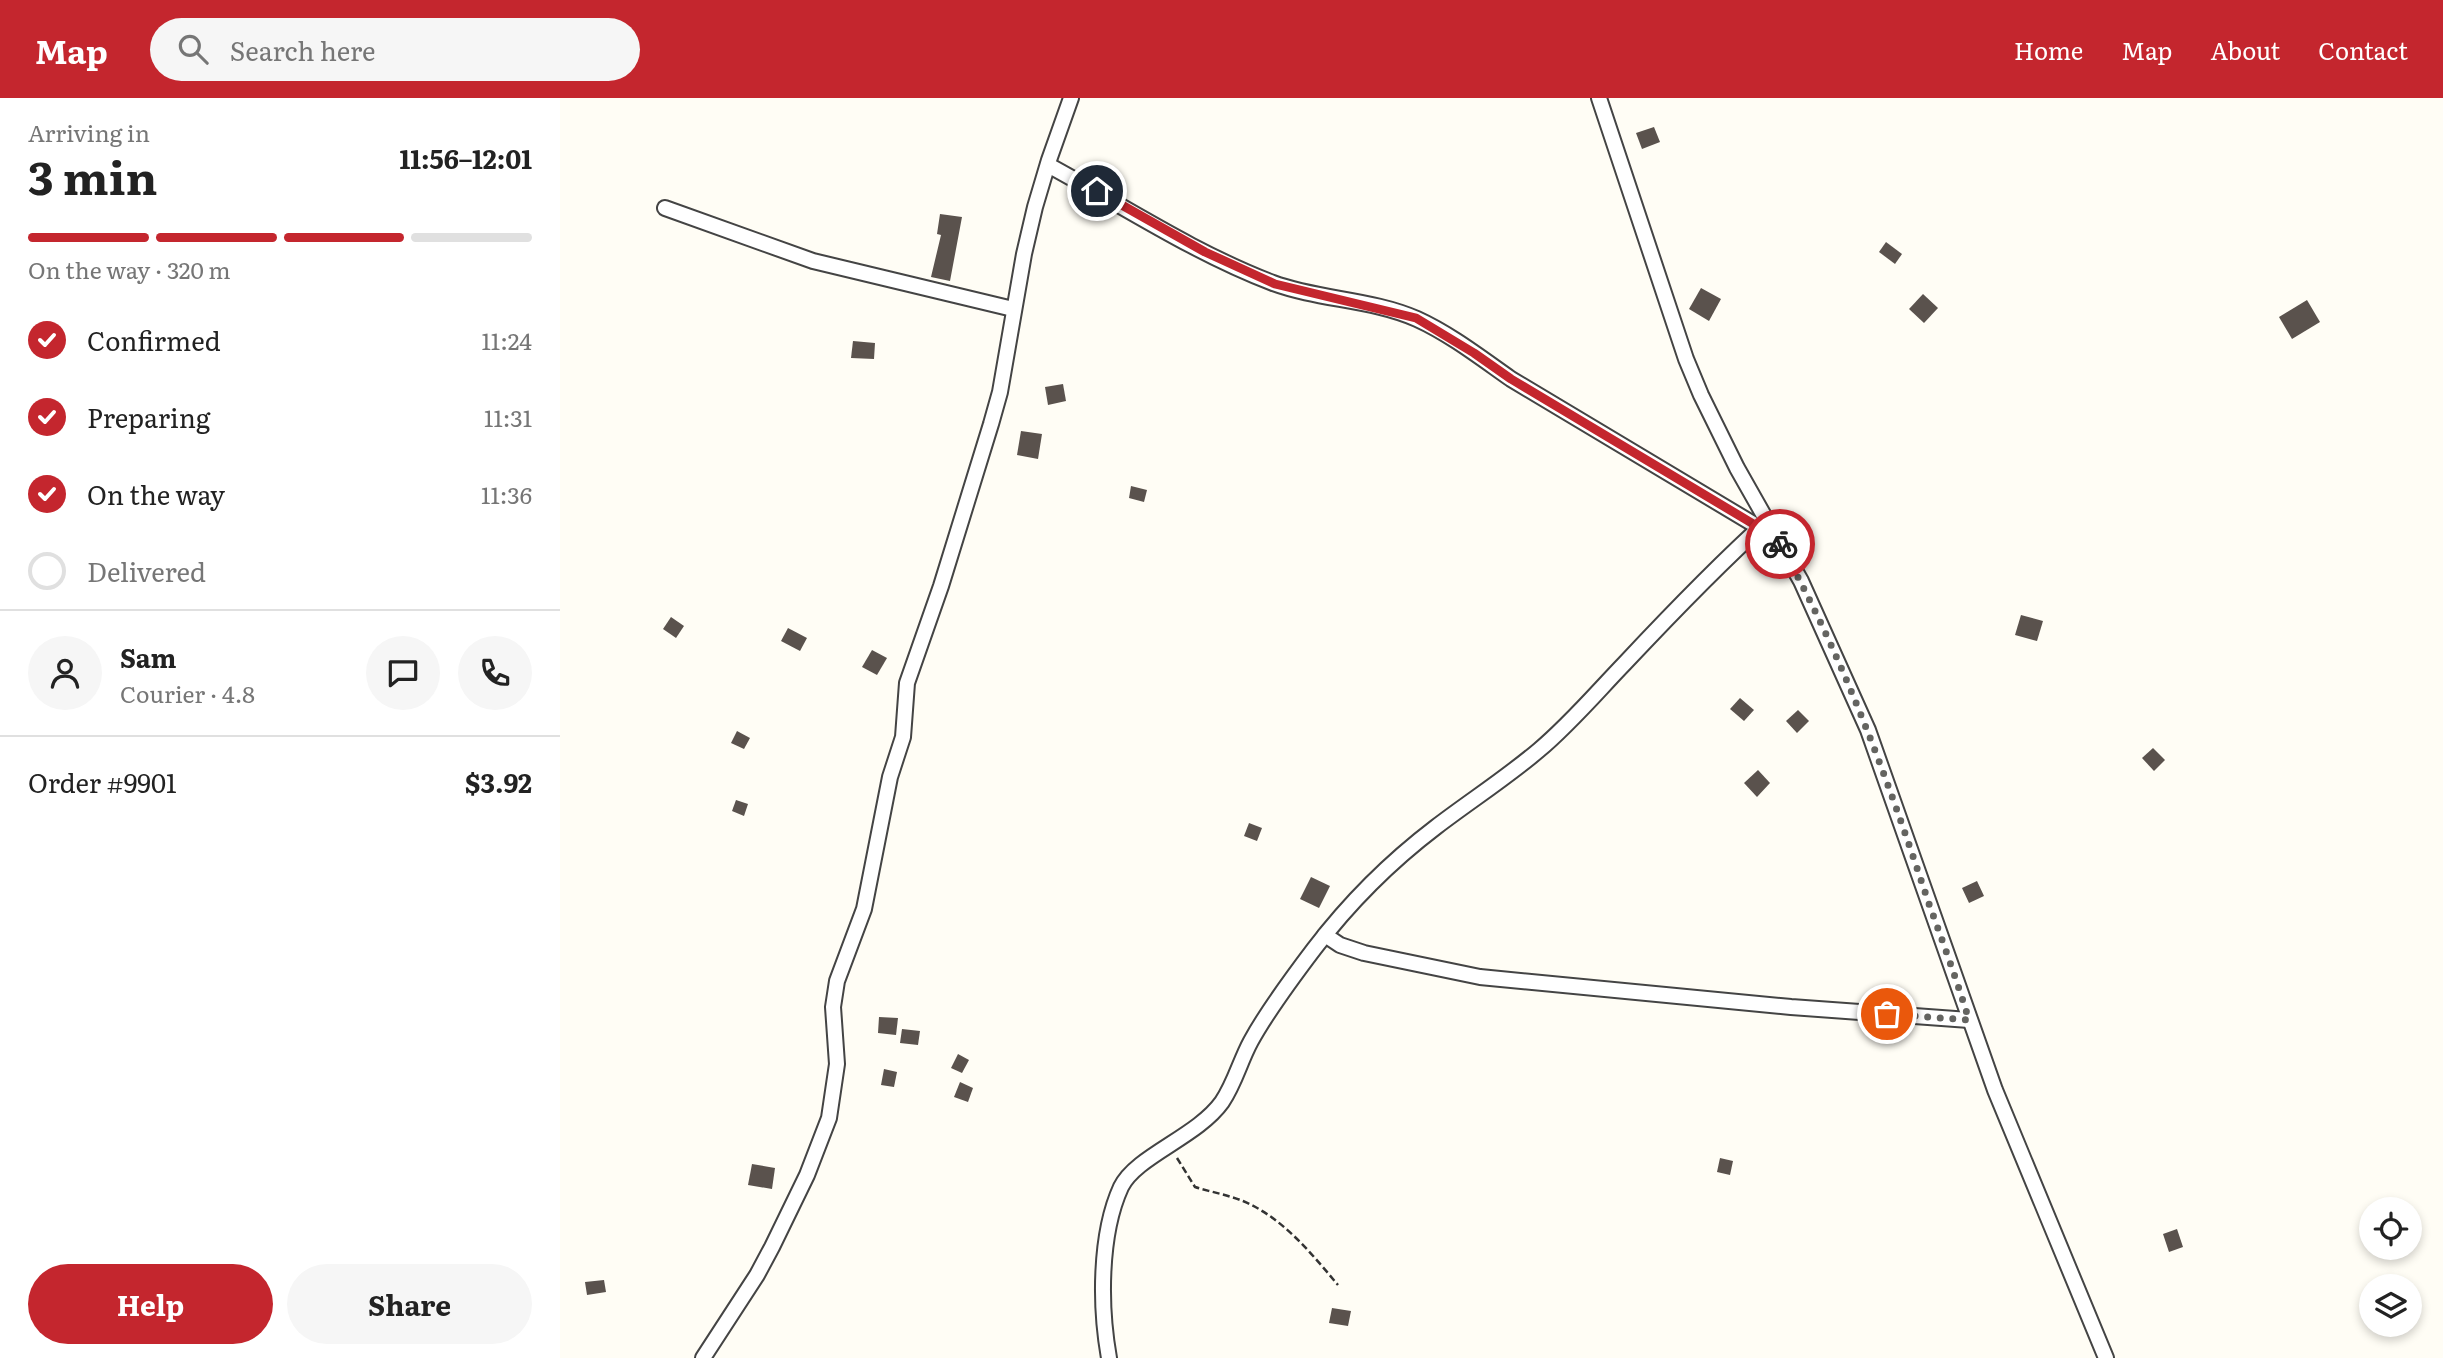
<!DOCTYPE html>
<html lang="en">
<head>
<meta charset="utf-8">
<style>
  :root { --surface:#fff; --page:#f6f6f6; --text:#222; --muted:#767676; --line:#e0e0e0; --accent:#c4262e }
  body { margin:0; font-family:Literata,serif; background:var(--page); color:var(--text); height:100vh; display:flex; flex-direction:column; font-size:26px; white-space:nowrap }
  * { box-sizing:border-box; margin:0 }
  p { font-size:23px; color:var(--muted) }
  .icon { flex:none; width:38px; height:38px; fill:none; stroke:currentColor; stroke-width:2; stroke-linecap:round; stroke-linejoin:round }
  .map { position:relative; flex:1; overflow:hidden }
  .sheet { display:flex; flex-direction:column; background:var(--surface); width:560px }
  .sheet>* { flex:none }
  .buttons { position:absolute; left:1799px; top:1099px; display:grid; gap:14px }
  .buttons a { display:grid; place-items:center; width:63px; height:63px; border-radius:50%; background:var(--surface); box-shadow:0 4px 10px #0003; font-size:35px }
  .pin { position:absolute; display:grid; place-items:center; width:60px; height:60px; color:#fff; margin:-30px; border:4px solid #fff; border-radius:50%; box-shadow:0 2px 7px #0007 }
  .courier { position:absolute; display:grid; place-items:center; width:70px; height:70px; margin:-35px; border:5px solid #c4262e; border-radius:50%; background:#fff; color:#222; box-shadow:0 2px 9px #0007 }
  .overview em { font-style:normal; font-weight:700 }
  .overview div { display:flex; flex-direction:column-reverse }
  .overview { display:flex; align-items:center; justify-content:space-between; height:119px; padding:0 28px }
  h1 { font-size:46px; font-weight:700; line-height:52px }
  .bar { display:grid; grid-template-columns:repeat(4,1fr); gap:10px 7px; align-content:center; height:84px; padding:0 28px }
  .bar i { height:9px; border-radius:5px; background:var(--line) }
  .bar .selected { background:var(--accent) }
  .bar p { grid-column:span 4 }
  .line { display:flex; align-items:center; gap:18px; padding:0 28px; border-top:2px solid var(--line) }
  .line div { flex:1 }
  .round { display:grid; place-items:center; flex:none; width:74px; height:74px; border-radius:37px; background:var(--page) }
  ol { padding:0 28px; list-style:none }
  li { display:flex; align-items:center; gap:21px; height:77px }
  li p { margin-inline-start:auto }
  li .icon { padding:7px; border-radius:50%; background:var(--accent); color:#fff; stroke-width:4 }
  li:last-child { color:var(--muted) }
  li i { width:38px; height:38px; border:4px solid var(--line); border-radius:50% }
  .cta { display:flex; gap:14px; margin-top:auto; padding:14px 28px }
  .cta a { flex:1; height:80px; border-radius:42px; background:var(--accent); color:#fff; font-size:28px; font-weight:700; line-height:80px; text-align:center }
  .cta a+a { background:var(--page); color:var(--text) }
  header { display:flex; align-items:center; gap:42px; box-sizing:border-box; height:98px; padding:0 35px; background:var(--accent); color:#fff }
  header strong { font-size:33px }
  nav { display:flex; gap:38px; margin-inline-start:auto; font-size:24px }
  .search { width:490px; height:63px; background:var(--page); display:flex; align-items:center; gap:18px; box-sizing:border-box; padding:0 24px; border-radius:38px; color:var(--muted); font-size:26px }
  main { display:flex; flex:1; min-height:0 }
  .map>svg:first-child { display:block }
</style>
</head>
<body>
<header>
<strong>Map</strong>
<div class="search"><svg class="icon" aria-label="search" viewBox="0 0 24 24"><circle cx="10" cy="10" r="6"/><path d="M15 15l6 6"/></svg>Search here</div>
<nav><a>Home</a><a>Map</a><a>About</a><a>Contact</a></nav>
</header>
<main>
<section class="sheet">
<div class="overview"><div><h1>3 min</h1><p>Arriving in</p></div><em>11:56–12:01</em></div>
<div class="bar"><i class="selected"></i><i class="selected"></i><i class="selected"></i><i></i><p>On the way · 320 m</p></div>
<ol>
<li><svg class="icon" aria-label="check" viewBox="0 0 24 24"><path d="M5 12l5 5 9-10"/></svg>Confirmed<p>11:24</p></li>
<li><svg class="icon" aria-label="check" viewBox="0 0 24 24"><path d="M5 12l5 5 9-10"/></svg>Preparing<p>11:31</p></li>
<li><svg class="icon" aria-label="check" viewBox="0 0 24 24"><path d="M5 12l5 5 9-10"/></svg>On the way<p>11:36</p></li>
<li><i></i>Delivered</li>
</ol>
<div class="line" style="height:126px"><a class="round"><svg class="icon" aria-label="person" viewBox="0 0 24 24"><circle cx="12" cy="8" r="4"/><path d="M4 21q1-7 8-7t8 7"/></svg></a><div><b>Sam</b><p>Courier · 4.8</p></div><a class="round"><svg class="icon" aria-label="chat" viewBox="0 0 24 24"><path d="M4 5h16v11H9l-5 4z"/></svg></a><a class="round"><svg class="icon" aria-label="phone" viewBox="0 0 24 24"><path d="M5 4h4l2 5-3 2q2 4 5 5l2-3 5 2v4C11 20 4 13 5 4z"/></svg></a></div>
<div class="line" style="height:91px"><div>Order #9901</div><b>$3.92</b></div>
<div class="cta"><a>Help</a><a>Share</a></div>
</section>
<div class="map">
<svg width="1883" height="1260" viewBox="0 0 1883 1260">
  <rect width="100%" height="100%" fill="#fffdf5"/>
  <g fill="#5a524d">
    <polygon points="1094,29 1100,44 1082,51 1076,35"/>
    <polygon points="380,116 402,119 390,183 371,179 381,137 377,136"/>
    <polygon points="1326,144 1342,156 1335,166 1319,154"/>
    <polygon points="1141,190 1161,201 1149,223 1129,211"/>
    <polygon points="1363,196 1378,210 1364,225 1349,211"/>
    <polygon points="1747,202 1760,224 1732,241 1719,219"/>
    <polygon points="293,243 315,245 314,261 291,260"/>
    <polygon points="503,286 506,303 488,307 485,289"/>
    <polygon points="461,333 482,336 478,361 457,357"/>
    <polygon points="571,388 587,392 584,404 569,400"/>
    <polygon points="1461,517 1483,523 1477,543 1455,537"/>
    <polygon points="111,519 124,528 116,540 103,531"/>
    <polygon points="228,530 247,540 240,553 221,543"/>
    <polygon points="312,552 327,560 317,577 302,569"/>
    <polygon points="1180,600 1194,612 1184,623 1170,611"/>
    <polygon points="1238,612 1249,623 1237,635 1226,623"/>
    <polygon points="177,633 190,640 184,651 171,645"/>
    <polygon points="1593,650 1605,662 1594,673 1582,660"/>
    <polygon points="1198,672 1210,685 1197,699 1184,685"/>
    <polygon points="176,702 188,706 184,718 172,713"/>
    <polygon points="689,725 702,730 697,743 684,738"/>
    <polygon points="751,779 770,788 759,810 740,801"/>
    <polygon points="1417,783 1424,798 1409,805 1402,790"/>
    <polygon points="319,919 338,920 336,937 318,935"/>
    <polygon points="342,931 360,933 358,947 340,945"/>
    <polygon points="398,956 409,962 402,975 391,970"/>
    <polygon points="324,971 337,974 334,989 321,987"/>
    <polygon points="400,984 413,990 408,1004 394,999"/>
    <polygon points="1160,1060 1173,1063 1170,1077 1157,1074"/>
    <polygon points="192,1066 215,1070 212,1091 188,1087"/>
    <polygon points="1617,1131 1623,1149 1609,1154 1603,1136"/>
    <polygon points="44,1182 46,1194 27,1197 25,1184"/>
    <polygon points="772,1210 791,1213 788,1228 769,1225"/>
  </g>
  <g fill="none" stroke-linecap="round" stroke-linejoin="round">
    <defs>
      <g id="street">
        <polyline points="1039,0 1126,261 1141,297 1177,370 1241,483 1308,632 1435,992 1546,1260"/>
        <path d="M488,67C562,107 634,155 713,185C759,202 812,201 857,221C890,236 921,260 951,281L1200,430"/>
        <polyline points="105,110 253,163 453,211"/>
        <polyline points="765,837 780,847 804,855 920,879 1231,909 1409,922"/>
        <polyline points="143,1260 197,1177 212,1149 247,1077 269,1020 277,966 273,909 277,883 304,811 330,679 343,639 347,585 381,488 431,326 440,294 464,156 475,109 489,62 511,0"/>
        <path d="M549,1260C540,1210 539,1137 561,1089C576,1058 637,1039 662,1004C675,985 680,963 691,943C708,912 732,880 754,851C789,805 830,764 876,729C910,703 946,680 979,652C1010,626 1037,594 1065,565C1111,516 1157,468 1207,423"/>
      </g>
    </defs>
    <use href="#street" stroke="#444" stroke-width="18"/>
    <path stroke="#333" stroke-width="2.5" stroke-dasharray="7 3.5" stroke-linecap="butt" d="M617,1060L635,1089C651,1094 668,1097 683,1103C723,1120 751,1155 778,1187"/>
    <use href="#street" stroke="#fff" stroke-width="14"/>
  </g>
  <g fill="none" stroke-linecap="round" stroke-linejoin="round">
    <path stroke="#646461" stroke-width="7" stroke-dasharray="0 12.6" d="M1220,446C1284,560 1328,682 1369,806C1383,844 1397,883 1409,922L1327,916"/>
    <polyline stroke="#c4262e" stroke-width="9" points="537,93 645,154 715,186 856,220 914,255 951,281 1200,430 1207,423 1220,446"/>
  </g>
</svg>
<div class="buttons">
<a><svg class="icon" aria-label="locate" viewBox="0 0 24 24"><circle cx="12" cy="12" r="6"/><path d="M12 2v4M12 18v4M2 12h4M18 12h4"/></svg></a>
<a><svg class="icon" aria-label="layers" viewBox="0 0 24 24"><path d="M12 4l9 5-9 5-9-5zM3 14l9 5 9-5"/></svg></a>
</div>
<div class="pin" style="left:1327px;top:916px;background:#ea580c"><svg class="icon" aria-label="bag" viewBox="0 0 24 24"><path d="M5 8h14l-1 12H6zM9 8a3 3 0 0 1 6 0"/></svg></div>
<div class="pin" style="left:537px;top:93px;background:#1f2937"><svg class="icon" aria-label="home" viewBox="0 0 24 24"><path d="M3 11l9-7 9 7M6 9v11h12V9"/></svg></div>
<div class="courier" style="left:1220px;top:446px"><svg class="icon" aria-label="bike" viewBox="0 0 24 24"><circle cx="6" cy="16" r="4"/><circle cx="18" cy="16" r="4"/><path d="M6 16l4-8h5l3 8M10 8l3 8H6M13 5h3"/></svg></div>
</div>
</main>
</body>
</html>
